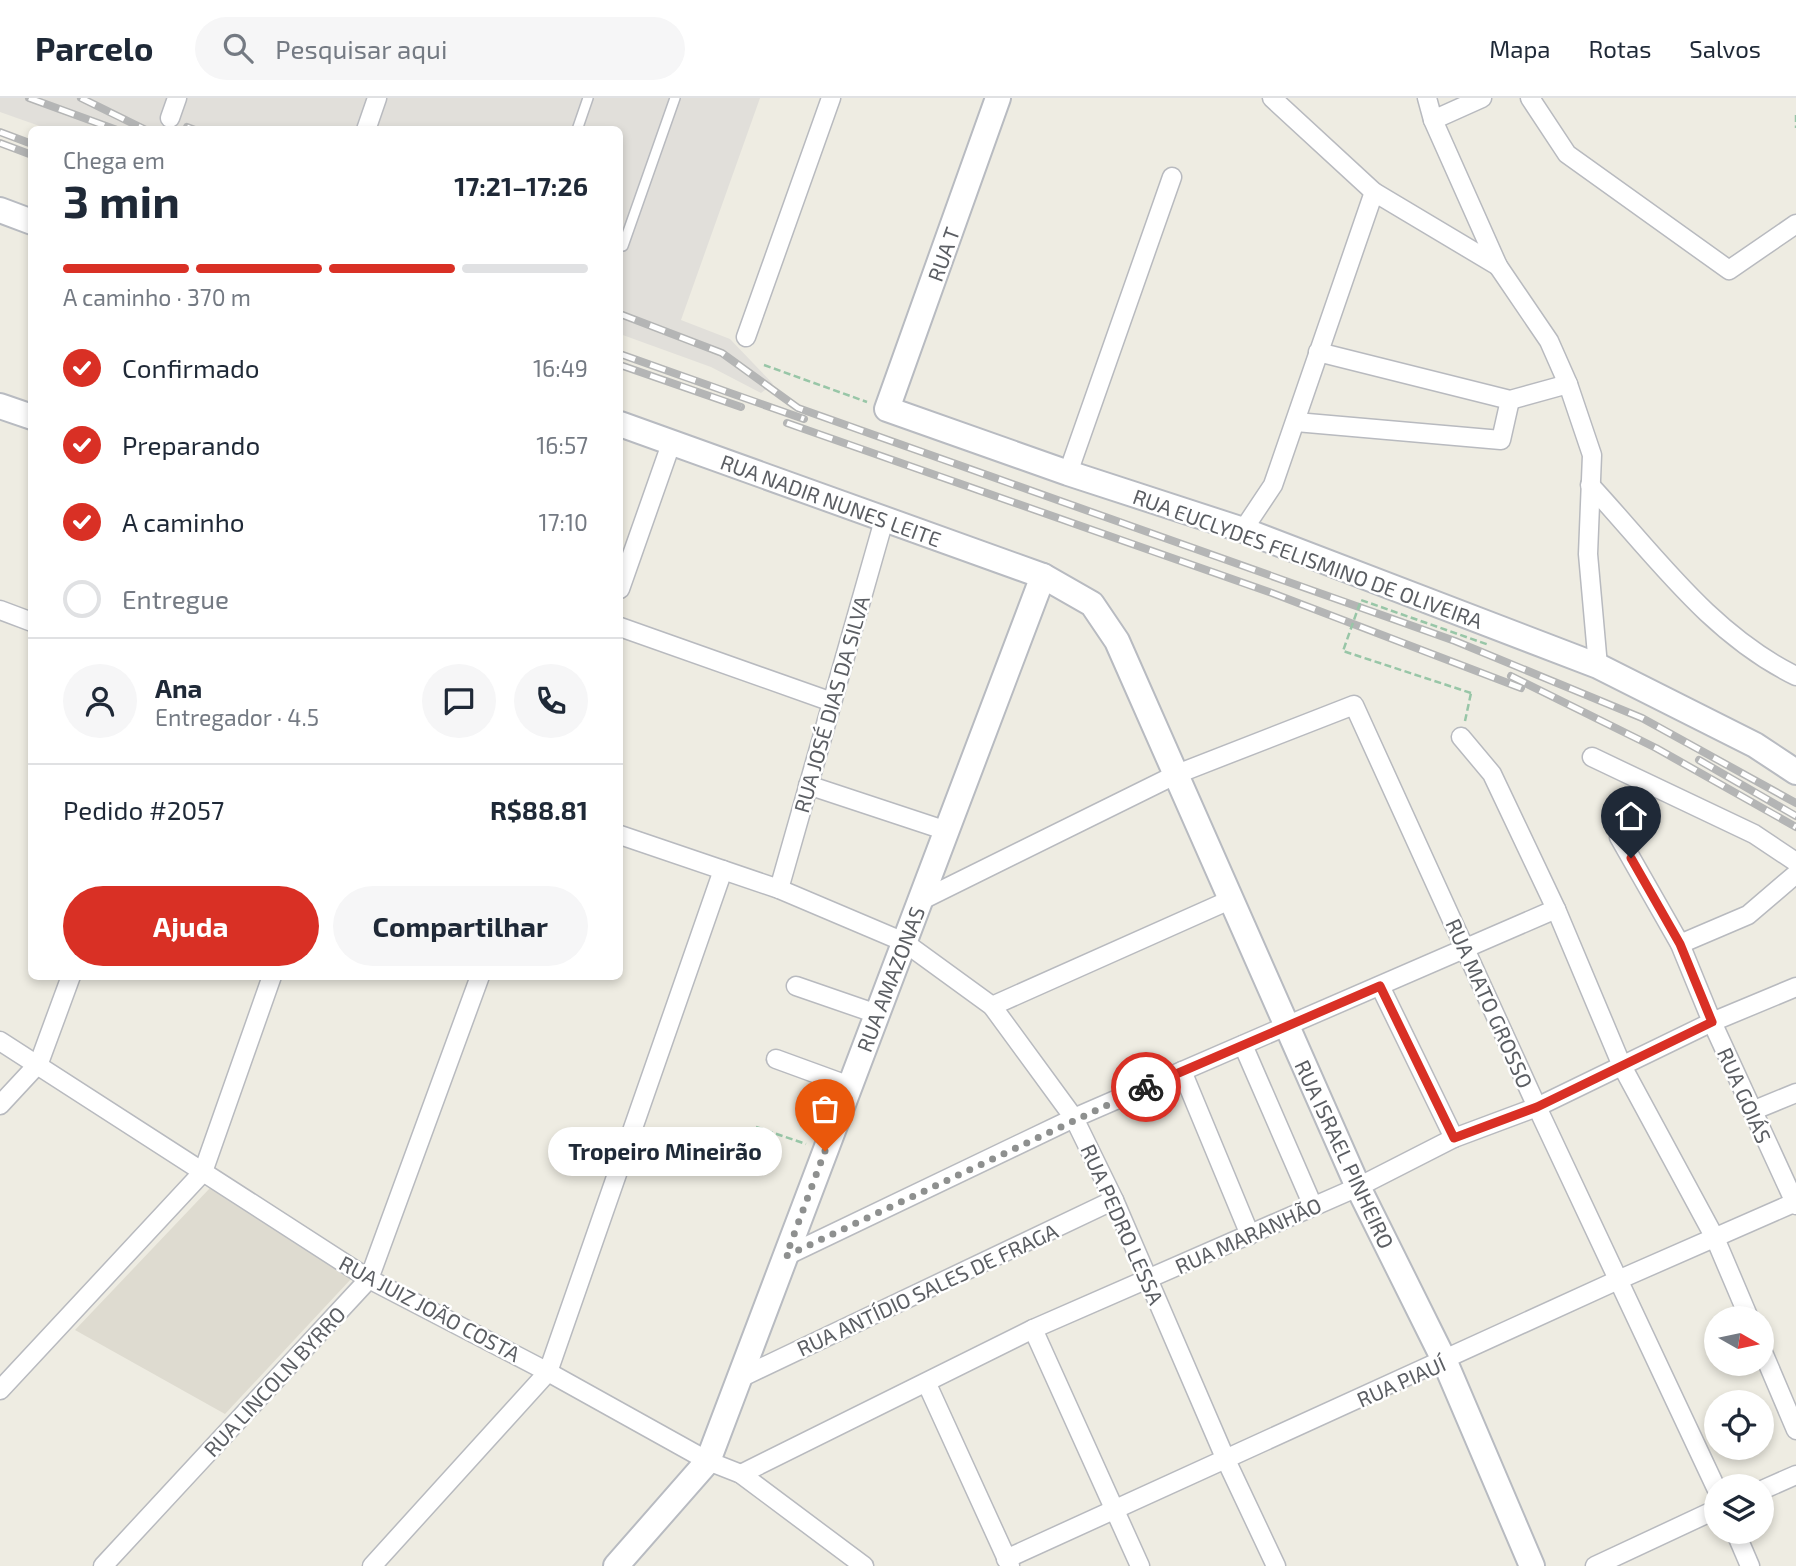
<!DOCTYPE html>
<html lang="pt">
<head>
<meta charset="utf-8">
<style>
  :root { --surface:#fff; --page:#f6f6f7; --text:#1f2937; --muted:#747a83; --line:#e0e1e3; --accent:#d93025 }
  body { margin:0; font-family:"Exo 2",sans-serif; background:var(--page); color:var(--text); height:100vh; display:flex; flex-direction:column; font-size:26px; white-space:nowrap }
  * { box-sizing:border-box; margin:0 }
  p { font-size:23px; color:var(--muted) }
  .icon { flex:none; width:38px; height:38px; fill:none; stroke:currentColor; stroke-width:2; stroke-linecap:round; stroke-linejoin:round }
  .map { position:relative; flex:1; overflow:hidden }
  .sheet { position:absolute; left:28px; top:28px; width:595px; height:854px; display:flex; flex-direction:column; background:var(--surface); border-radius:10px; box-shadow:0 4px 10px #0003 }
  .sheet>* { flex:none }
  .needle { width:46px; rotate:99deg }
  .fabs { position:absolute; left:1704px; top:1208px; display:grid; gap:14px }
  .fabs a { display:grid; place-items:center; width:70px; height:70px; border-radius:50%; background:var(--surface); box-shadow:0 4px 10px #0003; font-size:35px }
  .pin { position:absolute; display:grid; place-items:center; width:60px; height:60px; color:#fff; margin:-72px -30px; border-radius:50% 50% 50% 0; rotate:-45deg; box-shadow:0 0 7px #0007 }
  .pin .icon { rotate:45deg }
  .courier { position:absolute; display:grid; place-items:center; width:70px; height:70px; margin:-35px; border:5px solid #d93025; border-radius:50%; background:#fff; color:#222; box-shadow:0 2px 9px #0007 }
  .bubble { position:absolute; height:49px; border-radius:24px; background:var(--surface); box-shadow:0 4px 10px #0003; font-size:23px; font-weight:700; line-height:49px; text-align:center }
  .headline em { font-style:normal; font-weight:700 }
  .headline div { display:flex; flex-direction:column-reverse }
  .headline { display:flex; align-items:center; justify-content:space-between; height:119px; padding:0 35px }
  h1 { font-size:46px; font-weight:700; line-height:52px }
  .bar { display:grid; grid-template-columns:repeat(4,1fr); gap:10px 7px; align-content:center; height:84px; padding:0 35px }
  .bar i { height:9px; border-radius:5px; background:var(--line) }
  .bar .selected { background:var(--accent) }
  .bar p { grid-column:span 4 }
  .line { display:flex; align-items:center; gap:18px; padding:0 35px; border-top:2px solid var(--line) }
  .line div { flex:1 }
  .round { display:grid; place-items:center; flex:none; width:74px; height:74px; border-radius:37px; background:var(--page) }
  ol { padding:0 35px; list-style:none }
  li { display:flex; align-items:center; gap:21px; height:77px }
  li p { margin-inline-start:auto }
  li .icon { padding:7px; border-radius:50%; background:var(--accent); color:#fff; stroke-width:4 }
  li:last-child { color:var(--muted) }
  li i { width:38px; height:38px; border:4px solid var(--line); border-radius:50% }
  .action { display:flex; gap:14px; margin-top:auto; padding:14px 35px }
  .action a { flex:1; height:80px; border-radius:42px; background:var(--accent); color:#fff; font-size:28px; font-weight:700; line-height:80px; text-align:center }
  .action a+a { background:var(--page); color:var(--text) }
  header { display:flex; align-items:center; gap:42px; box-sizing:border-box; height:98px; padding:0 35px; background:var(--surface); border-bottom:2px solid var(--line) }
  header strong { font-size:33px }
  nav { display:flex; gap:38px; margin-inline-start:auto; font-size:24px }
  .search { width:490px; height:63px; background:var(--page); display:flex; align-items:center; gap:18px; box-sizing:border-box; padding:0 24px; border-radius:38px; color:var(--muted); font-size:26px }
  .map>svg:first-child { display:block }
</style>
</head>
<body>
<header>
<strong>Parcelo</strong>
<div class="search"><svg class="icon" aria-label="search" viewBox="0 0 24 24"><circle cx="10" cy="10" r="6"/><path d="M15 15l6 6"/></svg>Pesquisar aqui</div>
<nav><a>Mapa</a><a>Rotas</a><a>Salvos</a></nav>
</header>
<div class="map">
<svg width="1796" height="1468" viewBox="0 0 1796 1468">
  <rect width="100%" height="100%" fill="#eeece2"/>
  <polygon fill="#e1dfda" points="0,0 760,0 681,222 730,241 773,286 761,295 711,269 620,236 620,32 48,31 0,14"/>
  <polygon fill="#dedbd0" points="210,1090 351,1181 225,1316 75,1232"/>
  <g fill="none" stroke-linecap="round" stroke-linejoin="round">
    <defs>
      <g id="lane">
        <polyline points="577,32 588,0"/>
        <polyline points="623,148 675,0"/>
      </g>
      <g id="street">
        <polyline points="1272,0 1374,94 1498,168"/>
        <polyline points="1427,0 1433,22 1498,168 1549,243 1568,286 1592,357 1588,456 1598,568"/>
        <polyline points="1530,0 1567,56 1729,172 1796,126"/>
        <polyline points="170,20 177,0"/>
        <polyline points="1433,22 1482,0"/>
        <polyline points="366,32 377,0"/>
        <polyline points="746,239 831,0"/>
        <polyline points="1318,254 1510,302 1568,286"/>
        <polyline points="1296,324 1501,342 1510,302"/>
        <polyline points="1068,375 1172,79"/>
        <path d="M1590,387C1654,456 1710,536 1796,578"/>
        <polyline points="1243,432 1273,387 1374,94"/>
        <polyline points="620,491 672,343"/>
        <polyline points="0,512 32,524"/>
        <polyline points="620,529 832,604"/>
        <polyline points="1461,639 1492,676 1556,811 1622,968 1715,1140 1749,1220"/>
        <polyline points="1592,659 1754,736 1796,764"/>
        <polyline points="808,687 947,733"/>
        <polyline points="620,737 779,791 904,844 992,908 1074,1020 1114,1102 1226,1362 1276,1468"/>
        <polyline points="1619,739 1680,846 1712,924 1796,1107"/>
        <polyline points="779,791 884,422"/>
        <polyline points="920,803 1177,676 1354,607 1537,1009 1717,1392"/>
        <polyline points="1680,846 1748,817 1796,776"/>
        <polyline points="796,888 877,916"/>
        <polyline points="1380,888 1454,1040"/>
        <polyline points="992,908 1232,801"/>
        <polyline points="0,943 369,1181 548,1274 708,1363 741,1376 864,1468"/>
        <polyline points="1243,947 1313,1108"/>
        <polyline points="776,961 850,988"/>
        <polyline points="1182,973 1250,1137"/>
        <polyline points="0,1007 39,965 71,878"/>
        <polyline points="1752,1013 1796,995"/>
        <polyline points="786,1158 1074,1020 1556,811"/>
        <polyline points="1033,1231 1140,1468"/>
        <polyline points="1762,1252 1796,1332"/>
        <polyline points="740,1280 1114,1102"/>
        <polyline points="927,1286 1010,1468"/>
        <polyline points="0,1292 203,1074 272,878"/>
        <polyline points="741,1376 1033,1231 1358,1089 1454,1040 1537,1009 1712,924 1796,889"/>
        <polyline points="1762,1392 1796,1377"/>
        <polyline points="1735,1433 1750,1468"/>
        <polyline points="1006,1461 1618,1182 1796,1104"/>
        <polyline points="103,1468 369,1181 480,878"/>
        <polyline points="372,1468 548,1274 723,772"/>
        <polyline points="1595,1468 1717,1411"/>
      </g>
      <g id="secondary">
        <polyline points="998,0 887,311 1068,375 1243,432 1598,568 1755,647 1796,674"/>
        <polyline points="0,112 32,124"/>
        <polyline points="0,308 32,319"/>
        <polyline points="620,326 1043,478 1092,506 1117,543 1358,1089 1445,1264 1532,1468"/>
        <polyline points="616,1468 708,1363 1043,478"/>
      </g>
    </defs>
    <use href="#lane" stroke="#b8babf" stroke-width="12"/>
    <use href="#street" stroke="#b8babf" stroke-width="21"/>
    <use href="#secondary" stroke="#b8bbc1" stroke-width="28"/>
    <g stroke="#98c6a7" stroke-width="2.5" stroke-dasharray="7 3.5" stroke-linecap="butt">
      <polyline points="1796,17 1796,30"/>
      <polyline points="764,267 867,304"/>
      <polyline points="1465,623 1471,595"/>
      <polyline points="756,1029 806,1046"/>
    </g>
    <use href="#lane" stroke="#fff" stroke-width="9"/>
    <use href="#street" stroke="#fff" stroke-width="18"/>
    <use href="#secondary" stroke="#fff" stroke-width="24"/>
    <defs>
      <g id="rail">
        <polyline points="29,0 117,32"/>
        <polyline points="81,0 146,32"/>
        <polyline points="187,29 195,32"/>
        <polyline points="0,34 32,46"/>
        <polyline points="0,45 32,57"/>
        <polyline points="620,216 722,255 798,310 1455,543 1642,620 1796,705"/>
        <polyline points="620,256 804,321"/>
        <polyline points="620,267 741,309"/>
        <polyline points="787,325 1272,495 1521,590"/>
        <polyline points="1511,578 1656,650 1796,729"/>
        <polyline points="1699,662 1796,718"/>
      </g>
    </defs>
    <use href="#rail" stroke="#b4b5b5" stroke-width="8"/>
    <use href="#rail" stroke="#fff" stroke-width="5" stroke-dasharray="16" stroke-linecap="butt"/>
    <polyline stroke="#98c6a7" stroke-width="2.5" stroke-dasharray="7 3.5" stroke-linecap="butt" points="1471,595 1343,553 1361,502 1489,547"/>
  </g>
  <g fill="none" stroke-linecap="round" stroke-linejoin="round">
    <polyline stroke="#8e908f" stroke-width="7" stroke-dasharray="0 12.6" points="825,1053 786,1158 1146,989"/>
    <polyline stroke="#d93025" stroke-width="9" points="1146,989 1380,888 1454,1040 1537,1009 1712,924 1680,846 1631,760"/>
  </g>
  <g text-anchor="middle" dominant-baseline="central" stroke-width="5" stroke-linejoin="round" paint-order="stroke">
    <g font-size="21" fill="#5b5e63" stroke="#fff">
      <text transform="translate(943 156) rotate(-70)">RUA T</text>
      <text transform="translate(831 402) rotate(20)">RUA NADIR NUNES LEITE</text>
      <text transform="translate(1308 460) rotate(20)">RUA EUCLYDES FELISMINO DE OLIVEIRA</text>
      <text transform="translate(831 606) rotate(-74)">RUA JOSÉ DIAS DA SILVA</text>
      <text transform="translate(890 881) rotate(-69)">RUA AMAZONAS</text>
      <text transform="translate(1490 905) rotate(66)">RUA MATO GROSSO</text>
      <text transform="translate(1745 997) rotate(66)">RUA GOIÁS</text>
      <text transform="translate(1345 1056) rotate(65)">RUA ISRAEL PINHEIRO</text>
      <text transform="translate(1123 1126) rotate(66)">RUA PEDRO LESSA</text>
      <text transform="translate(1248 1137) rotate(-24)">RUA MARANHÃO</text>
      <text transform="translate(927 1191) rotate(-25)">RUA ANTÍDIO SALES DE FRAGA</text>
      <text transform="translate(430 1210) rotate(28)">RUA JUIZ JOÃO COSTA</text>
      <text transform="translate(274 1283) rotate(-47)">RUA LINCOLN BYRRO</text>
      <text transform="translate(1401 1283) rotate(-24)">RUA PIAUÍ</text>
    </g>
  </g>
</svg>
<div class="fabs">
<a><svg class="needle" viewBox="-14 -14 28 28"><path d="M0-13l5 13h-10z" fill="#e53935"/><path d="M0 13l5-13h-10z" fill="#747a83"/></svg></a>
<a><svg class="icon" aria-label="locate" viewBox="0 0 24 24"><circle cx="12" cy="12" r="6"/><path d="M12 2v4M12 18v4M2 12h4M18 12h4"/></svg></a>
<a><svg class="icon" aria-label="layers" viewBox="0 0 24 24"><path d="M12 4l9 5-9 5-9-5zM3 14l9 5 9-5"/></svg></a>
</div>
<div class="pin" style="left:825px;top:1053px;background:#ea580c"><svg class="icon" aria-label="bag" viewBox="0 0 24 24"><path d="M5 8h14l-1 12H6zM9 8a3 3 0 0 1 6 0"/></svg></div>
<div class="pin" style="left:1631px;top:760px;background:#1f2937"><svg class="icon" aria-label="home" viewBox="0 0 24 24"><path d="M3 11l9-7 9 7M6 9v11h12V9"/></svg></div>
<div class="courier" style="left:1146px;top:989px"><svg class="icon" aria-label="bike" viewBox="0 0 24 24"><circle cx="6" cy="16" r="4"/><circle cx="18" cy="16" r="4"/><path d="M6 16l4-8h5l3 8M10 8l3 8H6M13 5h3"/></svg></div>
<div class="bubble" style="left:548px;top:1029px;width:234px">Tropeiro Mineirão</div>
<section class="sheet">
<div class="headline"><div><h1>3 min</h1><p>Chega em</p></div><em>17:21–17:26</em></div>
<div class="bar"><i class="selected"></i><i class="selected"></i><i class="selected"></i><i></i><p>A caminho · 370 m</p></div>
<ol>
<li><svg class="icon" aria-label="check" viewBox="0 0 24 24"><path d="M5 12l5 5 9-10"/></svg>Confirmado<p>16:49</p></li>
<li><svg class="icon" aria-label="check" viewBox="0 0 24 24"><path d="M5 12l5 5 9-10"/></svg>Preparando<p>16:57</p></li>
<li><svg class="icon" aria-label="check" viewBox="0 0 24 24"><path d="M5 12l5 5 9-10"/></svg>A caminho<p>17:10</p></li>
<li><i></i>Entregue</li>
</ol>
<div class="line" style="height:126px"><a class="round"><svg class="icon" aria-label="person" viewBox="0 0 24 24"><circle cx="12" cy="8" r="4"/><path d="M4 21q1-7 8-7t8 7"/></svg></a><div><b>Ana</b><p>Entregador · 4.5</p></div><a class="round"><svg class="icon" aria-label="chat" viewBox="0 0 24 24"><path d="M4 5h16v11H9l-5 4z"/></svg></a><a class="round"><svg class="icon" aria-label="phone" viewBox="0 0 24 24"><path d="M5 4h4l2 5-3 2q2 4 5 5l2-3 5 2v4C11 20 4 13 5 4z"/></svg></a></div>
<div class="line" style="height:91px"><div>Pedido #2057</div><b>R$88.81</b></div>
<div class="action"><a>Ajuda</a><a>Compartilhar</a></div>
</section>
</div>
</body>
</html>
